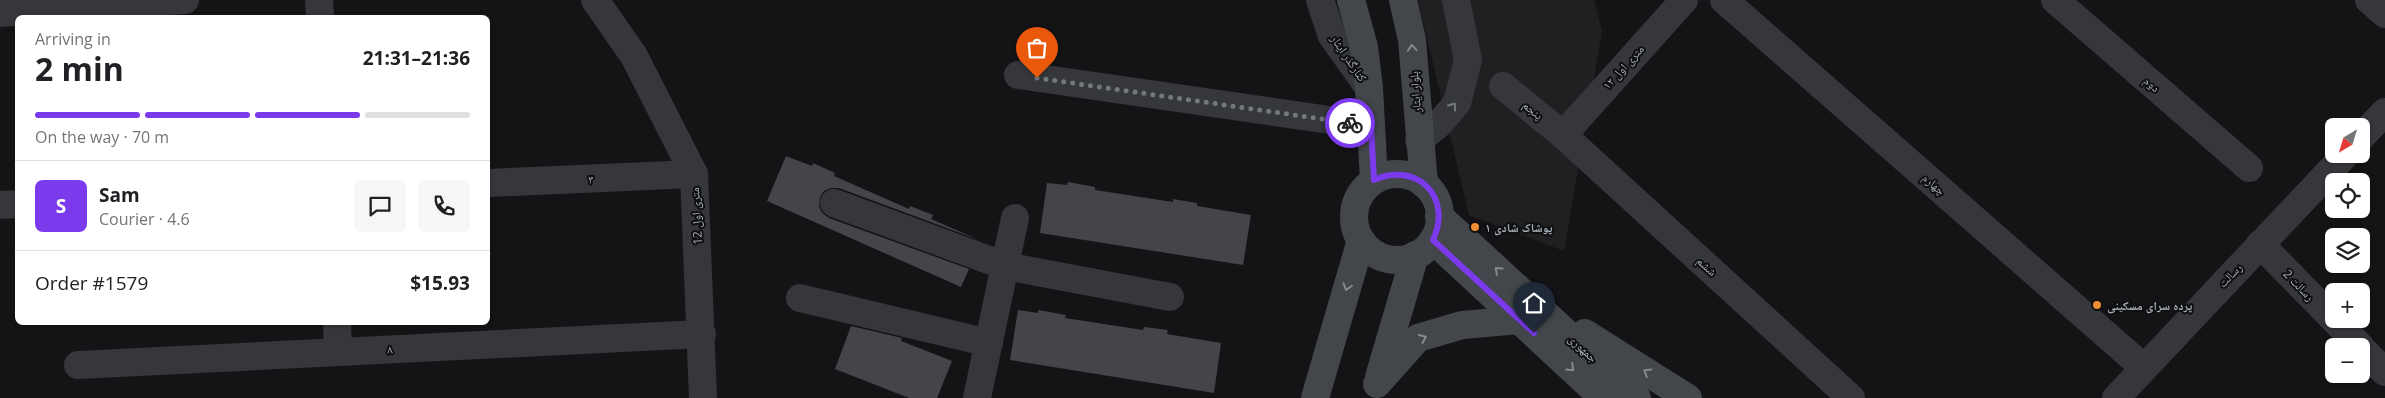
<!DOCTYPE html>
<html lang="en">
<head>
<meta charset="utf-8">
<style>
  :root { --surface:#fff; --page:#f6f6f6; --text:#202124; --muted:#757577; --line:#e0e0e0; --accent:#7c3aed }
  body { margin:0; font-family:"Open Sans","Noto Naskh Arabic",sans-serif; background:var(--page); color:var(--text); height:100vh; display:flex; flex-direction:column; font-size:19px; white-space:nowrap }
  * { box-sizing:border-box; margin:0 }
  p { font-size:16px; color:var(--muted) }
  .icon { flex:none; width:28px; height:28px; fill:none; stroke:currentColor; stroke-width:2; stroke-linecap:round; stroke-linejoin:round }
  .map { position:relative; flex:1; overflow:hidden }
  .sheet { position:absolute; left:15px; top:15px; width:475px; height:310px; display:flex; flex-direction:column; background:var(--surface); border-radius:8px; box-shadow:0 1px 4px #0004 }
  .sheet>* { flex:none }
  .needle { width:32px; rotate:218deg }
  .buttons { position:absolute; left:2325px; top:118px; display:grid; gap:10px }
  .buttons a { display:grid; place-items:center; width:45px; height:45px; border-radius:8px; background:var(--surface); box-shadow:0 1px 4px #0004; font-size:25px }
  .pin { position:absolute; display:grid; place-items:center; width:42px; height:42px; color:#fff; margin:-51px -21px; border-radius:50% 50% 50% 0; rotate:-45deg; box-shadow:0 0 5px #0007 }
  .pin .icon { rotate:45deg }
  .courier { position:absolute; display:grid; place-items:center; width:50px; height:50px; margin:-25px; border:4px solid #7c3aed; border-radius:50%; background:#fff; color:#222; box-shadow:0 1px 6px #0007 }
  .summary em { font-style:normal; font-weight:700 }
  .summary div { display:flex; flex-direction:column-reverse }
  .summary { display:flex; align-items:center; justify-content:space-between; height:85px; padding:0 20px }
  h1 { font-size:32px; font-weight:700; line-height:38px }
  .bar { display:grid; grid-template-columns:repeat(4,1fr); gap:8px 5px; align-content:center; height:60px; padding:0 20px }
  .bar i { height:6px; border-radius:4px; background:var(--line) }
  .bar .current { background:var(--accent) }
  .bar p { grid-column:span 4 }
  .line { display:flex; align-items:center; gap:12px; padding:0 20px; border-top:1px solid var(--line) }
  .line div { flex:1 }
  .round { display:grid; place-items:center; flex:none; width:52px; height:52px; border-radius:8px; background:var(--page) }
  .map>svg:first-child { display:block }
</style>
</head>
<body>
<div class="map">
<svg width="2385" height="398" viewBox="0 0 2385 398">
  <rect width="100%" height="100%" fill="#141416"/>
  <polygon fill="#202023" points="1418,0 1594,0 1602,31 1564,251 1469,215"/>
  <g fill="#434549">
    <polygon points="786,156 812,166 813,163 835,173 834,176 909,209 910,206 933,215 931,219 979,240 839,188 831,188 824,191 820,197 819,206 822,213 829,218 969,269 961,287 767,201"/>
    <polygon points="1068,182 1095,187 1095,190 1173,202 1173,199 1197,203 1197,206 1251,215 1243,265 1040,233 1047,183 1067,185"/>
    <polygon points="1018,310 1038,313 1038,310 1066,315 1065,318 1143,330 1144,327 1168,330 1167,334 1221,343 1214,393 1010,360"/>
    <polygon points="851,326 902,338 901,341 952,361 937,398 909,398 835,369"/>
  </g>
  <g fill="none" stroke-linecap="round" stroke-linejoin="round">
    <g stroke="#35373a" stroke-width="28">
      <polyline points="319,0 320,18"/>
      <polyline points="595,0 634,56 694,174 703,398"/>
      <polyline points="1724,0 2143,367"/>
      <polyline points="2055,0 2249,168"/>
      <polyline points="2369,0 2385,14"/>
      <polyline points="0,13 185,0"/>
      <polyline points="1018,75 1371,126"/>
      <polyline points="1503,86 1563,135 1851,398"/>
      <polyline points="488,183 694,174"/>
      <polyline points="834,203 1005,266 1170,297"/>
      <polyline points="0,205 18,204"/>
      <polyline points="2260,244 2360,346"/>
      <polyline points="800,298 989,343"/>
      <polyline points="337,322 338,352"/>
      <polyline points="2361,348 2385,372"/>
      <polyline points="78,365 702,334"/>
      <polyline points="977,398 1015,218"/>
    </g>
    <g stroke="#35373a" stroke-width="28">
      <polyline points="1320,0 1332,36 1369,88"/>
      <polyline points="1563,135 1684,0"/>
      <polyline points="2361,137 2385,112"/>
      <polyline points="1419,140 1439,124 1457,103 1468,60 1456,0"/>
      <polyline points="2116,398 2346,154"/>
    </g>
    <g stroke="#43464a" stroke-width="28">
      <polyline points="1351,0 1364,47 1369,88 1374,180"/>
      <polyline points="1403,0 1412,40 1424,184"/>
      <circle cx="1397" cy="217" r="43"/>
      <polyline points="1439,216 1637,398"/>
      <polyline points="1433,240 1603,398"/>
      <polyline points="1585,333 1688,398"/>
      <polyline points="1379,377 1415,255"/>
      <polyline points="1377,384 1418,338 1462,325 1520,320"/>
      <polyline points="1315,398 1361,240"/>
    </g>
  </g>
  <defs><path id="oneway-chevron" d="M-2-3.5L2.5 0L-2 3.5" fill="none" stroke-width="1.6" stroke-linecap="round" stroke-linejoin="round" transform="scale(1.25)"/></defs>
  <g stroke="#838a90">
    <use href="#oneway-chevron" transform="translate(1412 48) rotate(-94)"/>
    <use href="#oneway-chevron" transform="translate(1498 270) rotate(-138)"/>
    <use href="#oneway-chevron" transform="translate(1347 287) rotate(106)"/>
    <use href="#oneway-chevron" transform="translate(1423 338) rotate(-24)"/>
    <use href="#oneway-chevron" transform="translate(1571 368) rotate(43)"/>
    <use href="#oneway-chevron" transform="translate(1647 372) rotate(-148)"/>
  </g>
  <use stroke="#73787e" href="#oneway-chevron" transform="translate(1453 106) rotate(-54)"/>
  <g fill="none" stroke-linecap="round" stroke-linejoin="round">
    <polyline stroke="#73787e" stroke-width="5" stroke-dasharray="0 9" points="1037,78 1350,123"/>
    <path stroke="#7c3aed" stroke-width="6" d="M1350,123L1371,126L1374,180C1417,161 1453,197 1433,240L1534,333"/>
  </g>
  <g fill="#ee8d34" stroke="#0f0f11" stroke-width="2">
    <circle cx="1475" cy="227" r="5"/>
    <circle cx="2097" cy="305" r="5"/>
  </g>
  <g text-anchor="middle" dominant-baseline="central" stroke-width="4" stroke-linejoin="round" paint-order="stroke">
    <g font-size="12" fill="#a6aeb6" stroke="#0f0f11">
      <text transform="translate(1349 58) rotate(56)">کنارگذر ایثار</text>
      <text transform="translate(1623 67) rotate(-48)">۱۲ متری اول</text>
      <text transform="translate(2152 84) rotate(41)">دوم</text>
      <text transform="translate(1415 92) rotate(-94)">بلوار ایثار</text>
      <text transform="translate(1533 110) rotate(39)">پنجم</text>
      <text transform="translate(591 179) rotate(-3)">۳</text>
      <text transform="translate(1934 184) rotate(41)">چهارم</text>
      <text transform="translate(696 216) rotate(-93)">12 متری اول</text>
      <text transform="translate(1707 266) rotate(42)">ششم</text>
      <text transform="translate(2230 275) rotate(-46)">رسالت</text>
      <text transform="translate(2299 285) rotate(46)">رسالت 2</text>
      <text transform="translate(1583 348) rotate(43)">جمهوری</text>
      <text transform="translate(390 349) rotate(-3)">۸</text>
    </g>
    <g font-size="12" font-weight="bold" fill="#a6aeb6" stroke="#0f0f11" text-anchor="start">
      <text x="1485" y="227">پوشاک شادی ۱</text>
      <text x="2107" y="305">پرده سرای مسکینی</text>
    </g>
  </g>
</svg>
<div class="buttons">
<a><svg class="needle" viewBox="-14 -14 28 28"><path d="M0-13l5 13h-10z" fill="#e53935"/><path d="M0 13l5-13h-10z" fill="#757577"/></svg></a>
<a><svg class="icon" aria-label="locate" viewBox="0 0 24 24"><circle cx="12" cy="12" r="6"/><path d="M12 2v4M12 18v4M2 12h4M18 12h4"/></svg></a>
<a><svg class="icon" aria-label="layers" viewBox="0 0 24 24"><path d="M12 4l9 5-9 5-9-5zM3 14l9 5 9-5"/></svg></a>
<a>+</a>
<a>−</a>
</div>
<div class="pin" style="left:1037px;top:78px;background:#ea580c"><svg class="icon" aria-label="bag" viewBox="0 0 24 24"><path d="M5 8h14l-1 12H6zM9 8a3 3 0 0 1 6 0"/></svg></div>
<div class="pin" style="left:1534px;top:333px;background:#1f2937"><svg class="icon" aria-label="home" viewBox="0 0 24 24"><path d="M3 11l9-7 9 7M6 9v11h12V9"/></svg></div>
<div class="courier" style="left:1350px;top:123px"><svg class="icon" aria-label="bike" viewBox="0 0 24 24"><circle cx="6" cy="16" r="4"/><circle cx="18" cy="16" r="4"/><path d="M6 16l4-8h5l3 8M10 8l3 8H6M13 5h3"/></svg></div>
<section class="sheet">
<div class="summary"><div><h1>2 min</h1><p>Arriving in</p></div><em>21:31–21:36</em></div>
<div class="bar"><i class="current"></i><i class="current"></i><i class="current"></i><i></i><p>On the way · 70 m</p></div>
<div class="line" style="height:90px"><b class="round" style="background:var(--accent);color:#fff">S</b><div><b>Sam</b><p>Courier · 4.6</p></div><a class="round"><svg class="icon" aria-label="chat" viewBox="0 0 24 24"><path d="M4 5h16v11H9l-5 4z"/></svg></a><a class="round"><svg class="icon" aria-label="phone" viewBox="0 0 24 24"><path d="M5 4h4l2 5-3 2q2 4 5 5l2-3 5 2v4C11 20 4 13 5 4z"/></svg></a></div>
<div class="line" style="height:65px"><div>Order #1579</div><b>$15.93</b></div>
</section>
</div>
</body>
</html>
